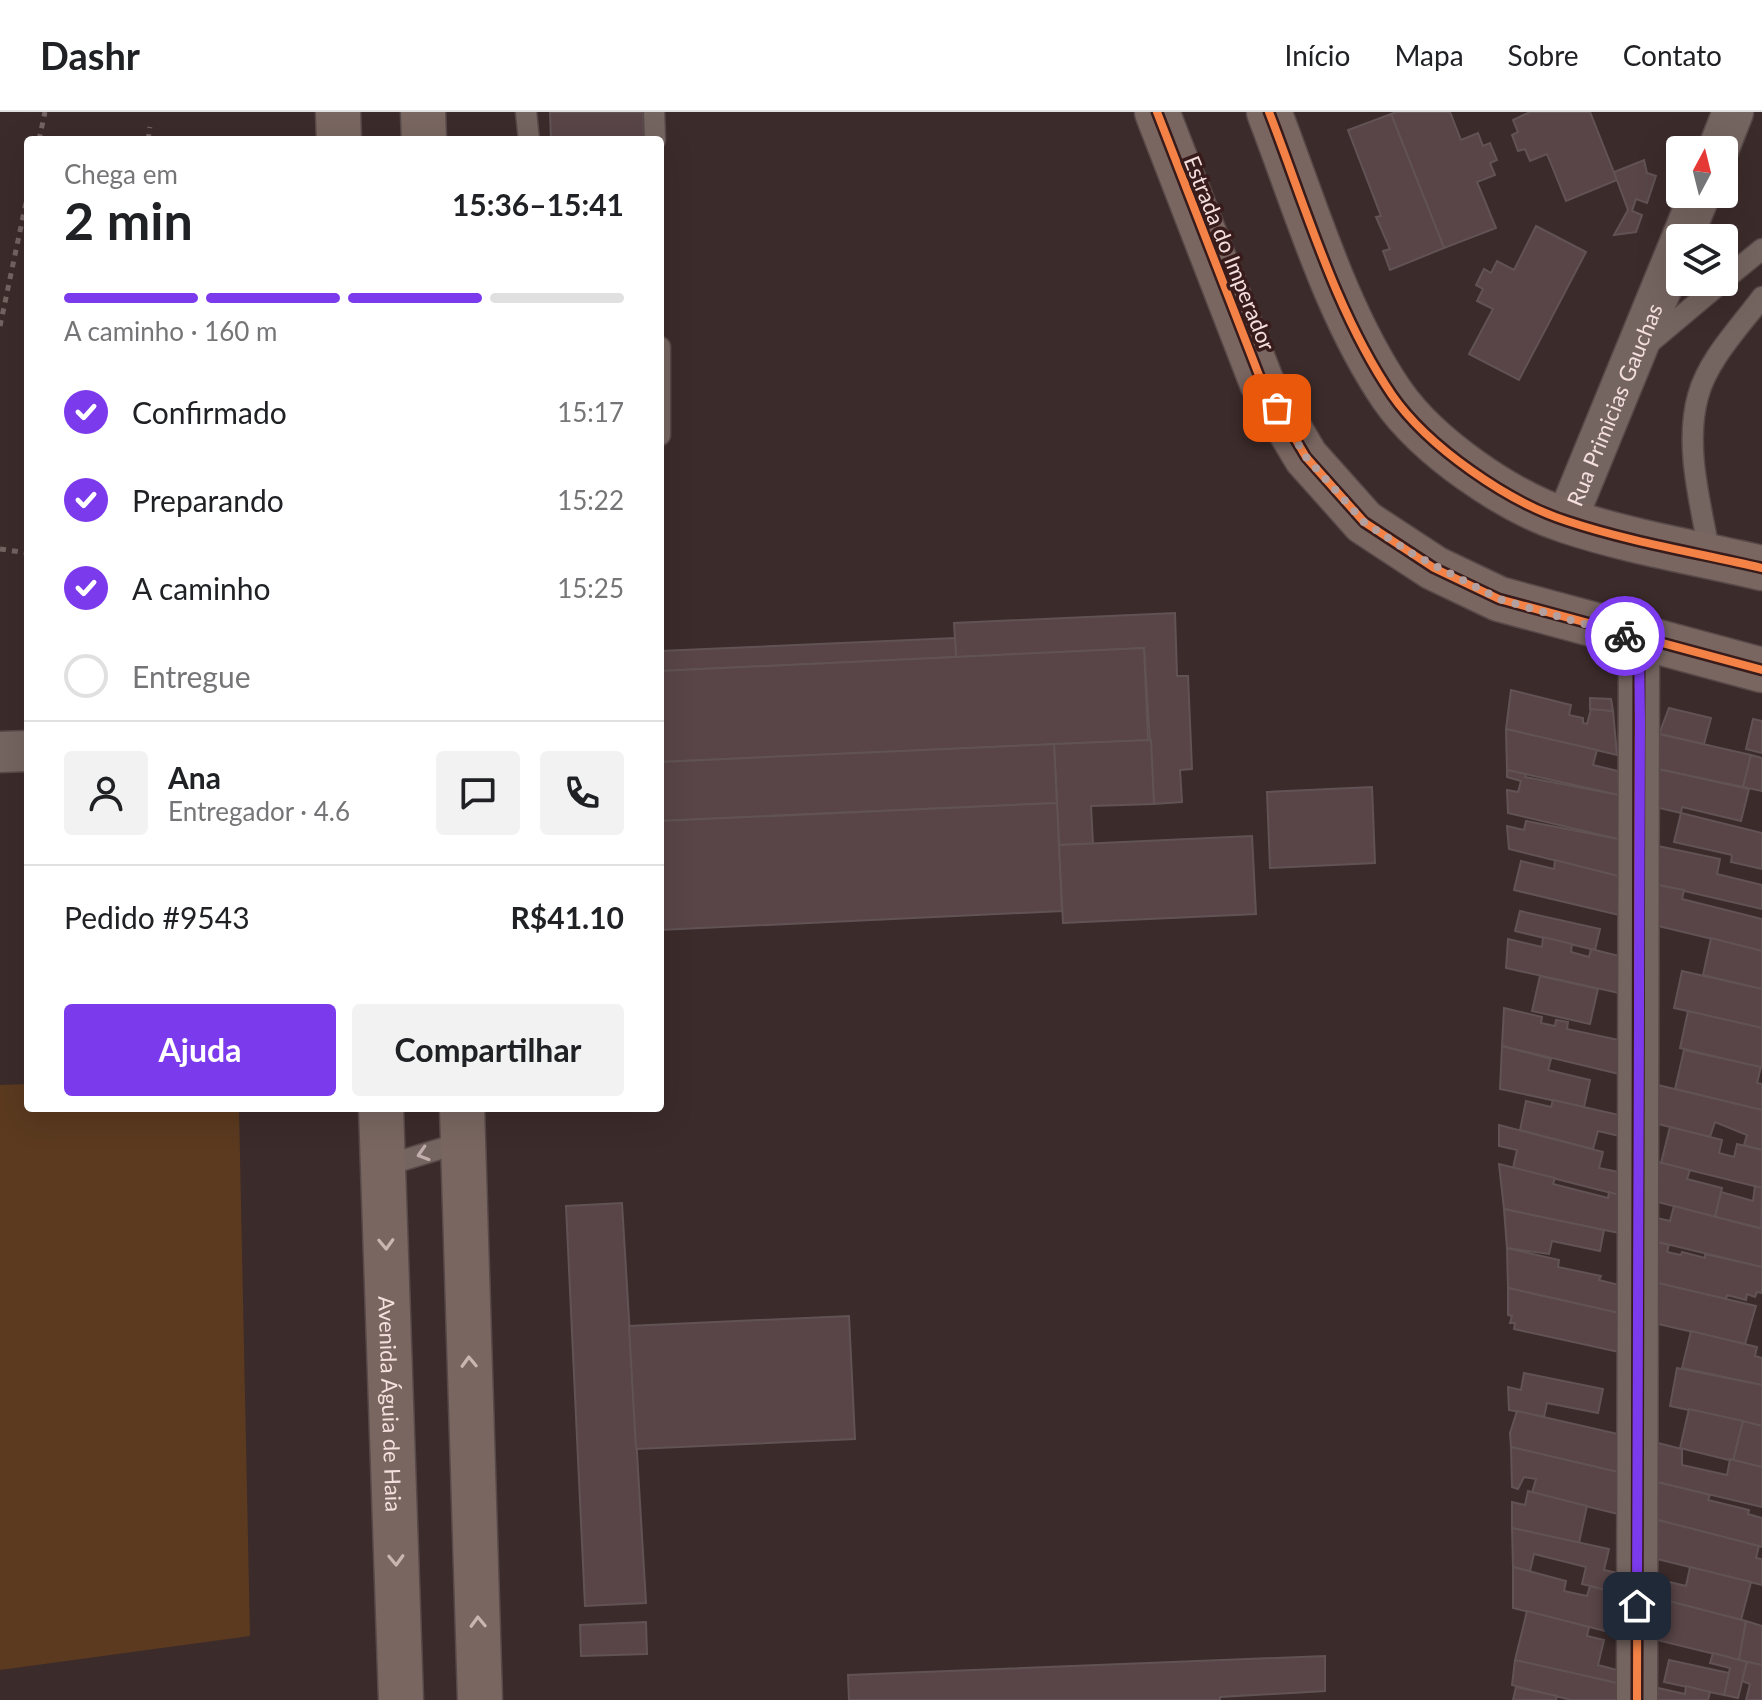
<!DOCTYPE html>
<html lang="pt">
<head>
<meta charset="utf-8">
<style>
  :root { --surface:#fff; --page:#f2f2f2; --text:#202124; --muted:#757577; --line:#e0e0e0; --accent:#7c3aed }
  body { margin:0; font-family:Lato,sans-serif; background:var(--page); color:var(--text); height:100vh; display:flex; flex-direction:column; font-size:30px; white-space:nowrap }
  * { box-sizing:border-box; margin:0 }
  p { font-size:26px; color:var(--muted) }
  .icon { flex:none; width:44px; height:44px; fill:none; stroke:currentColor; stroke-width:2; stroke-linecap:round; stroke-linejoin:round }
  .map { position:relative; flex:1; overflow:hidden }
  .panel { position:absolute; left:24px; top:24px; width:640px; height:976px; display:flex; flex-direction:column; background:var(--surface); border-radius:8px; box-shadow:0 8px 32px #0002 }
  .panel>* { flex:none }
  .needle { width:52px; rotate:7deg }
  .fabs { position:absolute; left:1666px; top:24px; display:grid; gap:16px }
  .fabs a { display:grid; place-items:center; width:72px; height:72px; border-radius:8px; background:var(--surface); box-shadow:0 8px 32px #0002; font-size:40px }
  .pin { position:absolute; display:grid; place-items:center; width:68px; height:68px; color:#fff; margin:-34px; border-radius:16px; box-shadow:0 4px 12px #0006 }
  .courier { position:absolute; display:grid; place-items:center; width:80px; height:80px; margin:-40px; border:6px solid #7c3aed; border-radius:50%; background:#fff; color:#222; box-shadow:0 2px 10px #0007 }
  .overview em { font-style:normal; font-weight:700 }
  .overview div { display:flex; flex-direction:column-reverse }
  .overview { display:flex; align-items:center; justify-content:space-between; height:136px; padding:0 40px }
  h1 { font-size:52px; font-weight:700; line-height:60px }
  .bar { display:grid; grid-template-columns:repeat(4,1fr); gap:12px 8px; align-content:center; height:96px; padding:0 40px }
  .bar i { height:10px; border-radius:6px; background:var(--line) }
  .bar .current { background:var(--accent) }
  .bar p { grid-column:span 4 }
  .line { display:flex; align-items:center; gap:20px; padding:0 40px; border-top:2px solid var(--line) }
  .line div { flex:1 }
  .round { display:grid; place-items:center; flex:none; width:84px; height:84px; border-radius:8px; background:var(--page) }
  ol { padding:0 40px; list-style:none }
  li { display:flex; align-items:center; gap:24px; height:88px }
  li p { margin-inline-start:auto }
  li .icon { padding:8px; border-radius:50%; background:var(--accent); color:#fff; stroke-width:4 }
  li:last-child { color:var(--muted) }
  li i { width:44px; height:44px; border:4px solid var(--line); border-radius:50% }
  .cta { display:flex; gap:16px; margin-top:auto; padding:16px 40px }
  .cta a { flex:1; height:92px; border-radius:8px; background:var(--accent); color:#fff; font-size:32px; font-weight:700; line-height:92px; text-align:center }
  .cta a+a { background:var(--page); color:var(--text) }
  header { display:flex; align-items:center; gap:48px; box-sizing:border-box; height:112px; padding:0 40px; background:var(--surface); border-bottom:2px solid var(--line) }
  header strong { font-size:38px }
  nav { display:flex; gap:44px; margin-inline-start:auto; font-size:28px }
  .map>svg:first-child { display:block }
</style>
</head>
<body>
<header>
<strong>Dashr</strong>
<nav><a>Início</a><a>Mapa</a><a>Sobre</a><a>Contato</a></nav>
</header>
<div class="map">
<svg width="1762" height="1588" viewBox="0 0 1762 1588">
  <rect width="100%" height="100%" fill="#3c2b2b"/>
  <polygon fill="#5b3a1f" points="28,972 28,996 239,996 250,1524 0,1558 0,973"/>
  <g fill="#594548" stroke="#615355" stroke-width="2">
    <polygon points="550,0 643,0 644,28 551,28"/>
    <polygon points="1396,0 1450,0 1461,28 1478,21 1483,34 1490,31 1497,48 1490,51 1495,63 1477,70 1496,116 1444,136 1391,2"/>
    <polygon points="1530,0 1590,0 1617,68 1566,89 1547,42 1530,49 1525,37 1518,39 1512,23 1518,20 1513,8"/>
    <polygon points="1391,2 1444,136 1390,158 1383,139 1390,137 1376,105 1381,104 1348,18"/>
    <polygon points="1644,48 1647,61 1656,64 1647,91 1636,87 1632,99 1642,103 1636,120 1614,123 1628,98 1614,60"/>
    <polygon points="1536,114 1586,140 1519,268 1469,242 1493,197 1477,189 1483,177 1476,173 1484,157 1491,161 1497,149 1514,158"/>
    <polygon points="1175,501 1177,564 1188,564 1192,657 1180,658 1182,690 1154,692 1144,536 956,545 954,511"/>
    <polygon points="955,526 956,545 660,559 660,539"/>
    <polygon points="1144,536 1148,628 660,650 660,559"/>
    <polygon points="1511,578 1571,593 1569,603 1583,606 1583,611 1587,612 1591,597 1613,599 1617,643 1506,617"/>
    <polygon points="1590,586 1611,587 1613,599 1590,597"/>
    <polygon points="1669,596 1711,606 1704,632 1659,622"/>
    <polygon points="1753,607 1762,609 1762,641 1746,637"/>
    <polygon points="1506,617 1597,638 1593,653 1618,659 1619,683 1507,658"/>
    <polygon points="1659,622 1751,643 1743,675 1658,657"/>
    <polygon points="1151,628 1154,692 1091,694 1093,732 1059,733 1054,632"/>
    <polygon points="1054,632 1057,691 660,709 660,650"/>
    <polygon points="1751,643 1762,646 1762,679 1743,675"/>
    <polygon points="1658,657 1749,677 1741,709 1682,695 1681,701 1659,696"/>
    <polygon points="1507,658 1526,662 1525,665 1619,683 1618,727 1508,701 1507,678 1518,680 1521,669 1507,665"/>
    <polygon points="1372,675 1375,751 1270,756 1267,680"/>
    <polygon points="1057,691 1062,799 660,818 660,709"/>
    <polygon points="1681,701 1762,721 1762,757 1731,750 1732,743 1674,730"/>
    <polygon points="1526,709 1618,727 1618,764 1509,737 1507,714 1524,718"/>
    <polygon points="1252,724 1256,802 1063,811 1059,733"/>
    <polygon points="1658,734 1720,747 1717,762 1762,773 1762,797 1658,773"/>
    <polygon points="1555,748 1618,764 1619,803 1514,778 1521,749 1554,757"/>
    <polygon points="1658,773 1684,778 1682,787 1762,807 1762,839 1658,814"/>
    <polygon points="1520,799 1600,817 1595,838 1515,819"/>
    <polygon points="1543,825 1572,832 1571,840 1589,845 1591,837 1619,844 1619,881 1506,856 1508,827 1542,835"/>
    <polygon points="1711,826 1762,839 1762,877 1703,863"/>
    <polygon points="1682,859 1762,877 1762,916 1674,896"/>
    <polygon points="1540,864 1598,877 1590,912 1532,899"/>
    <polygon points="1504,896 1542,905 1541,911 1555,914 1556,908 1568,910 1567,917 1619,928 1619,962 1502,934"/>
    <polygon points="1688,899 1762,916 1762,956 1680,936"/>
    <polygon points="1502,934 1551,947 1548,958 1590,968 1584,995 1500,977"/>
    <polygon points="1684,938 1761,955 1757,971 1762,972 1762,998 1675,977"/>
    <polygon points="1658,973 1762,998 1762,1038 1744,1033 1747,1023 1715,1010 1710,1025 1658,1012"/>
    <polygon points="1553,988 1619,1003 1619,1024 1598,1019 1593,1037 1520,1018 1526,989 1551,995"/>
    <polygon points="1499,1013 1603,1040 1599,1056 1619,1060 1619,1083 1513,1056 1517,1038 1499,1034"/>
    <polygon points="1670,1015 1722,1028 1719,1041 1734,1045 1737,1032 1762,1038 1762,1076 1661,1051"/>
    <polygon points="1658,1050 1690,1058 1687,1067 1722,1076 1715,1105 1658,1090"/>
    <polygon points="1499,1052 1555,1066 1553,1072 1608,1086 1609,1080 1619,1083 1619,1121 1504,1097"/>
    <polygon points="1755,1074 1762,1076 1761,1116 1715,1105 1721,1080 1753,1089"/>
    <polygon points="622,1091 646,1491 585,1494 566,1094"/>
    <polygon points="1674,1094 1762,1117 1762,1155 1658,1130 1657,1106 1670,1109"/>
    <polygon points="1504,1097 1604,1118 1600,1139 1552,1129 1549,1142 1507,1136"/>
    <polygon points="1658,1130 1669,1133 1667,1140 1681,1143 1682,1140 1705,1146 1705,1142 1762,1155 1762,1181 1757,1180 1755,1185 1747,1182 1746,1188 1727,1183 1726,1187 1658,1171"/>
    <polygon points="1507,1136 1559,1148 1558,1155 1601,1164 1599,1168 1619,1173 1619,1201 1508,1176"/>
    <polygon points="1658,1171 1756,1194 1745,1232 1658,1212"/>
    <polygon points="1508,1176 1619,1201 1619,1240 1514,1217 1515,1211 1510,1211 1512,1204 1508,1203"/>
    <polygon points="849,1204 855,1327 636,1337 629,1214"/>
    <polygon points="1691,1219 1757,1235 1755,1244 1762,1246 1762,1273 1682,1256"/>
    <polygon points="1677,1256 1762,1273 1762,1314 1670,1294"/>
    <polygon points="1524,1261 1603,1277 1598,1301 1547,1291 1544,1305 1509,1298 1508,1275 1521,1278"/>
    <polygon points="1689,1297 1743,1309 1733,1349 1680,1336"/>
    <polygon points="1517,1299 1618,1322 1618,1360 1511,1335 1510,1321"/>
    <polygon points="1743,1309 1762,1314 1762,1355 1733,1349"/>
    <polygon points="1658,1331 1682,1337 1682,1353 1727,1363 1730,1347 1762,1355 1762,1395 1657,1370"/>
    <polygon points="1511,1335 1618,1360 1618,1402 1532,1381 1536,1367 1524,1365 1518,1377 1512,1375"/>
    <polygon points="1657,1370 1710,1383 1708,1388 1749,1398 1748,1402 1762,1406 1762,1435 1658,1408"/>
    <polygon points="1528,1379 1587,1394 1579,1431 1512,1416 1512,1390 1525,1393"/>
    <polygon points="1658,1408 1759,1434 1756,1446 1762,1447 1762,1473 1657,1447"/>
    <polygon points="1512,1416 1609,1437 1604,1458 1618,1461 1618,1481 1582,1472 1586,1455 1534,1442 1530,1459 1513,1455"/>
    <polygon points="1513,1455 1566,1469 1564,1479 1587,1484 1590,1474 1618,1481 1617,1522 1513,1496"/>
    <polygon points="1690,1455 1751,1470 1741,1508 1657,1486 1657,1467 1686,1474"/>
    <polygon points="1657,1486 1746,1509 1739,1548 1657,1528"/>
    <polygon points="1527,1499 1589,1515 1587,1524 1604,1528 1598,1553 1617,1558 1617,1571 1515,1548"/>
    <polygon points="1746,1509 1762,1514 1762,1553 1739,1548"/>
    <polygon points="646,1510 647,1542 581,1544 580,1513"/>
    <polygon points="1713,1541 1747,1550 1738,1586 1724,1583 1730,1556 1710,1551"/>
    <polygon points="1325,1544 1325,1579 1220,1585 1220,1588 849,1588 848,1563"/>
    <polygon points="1515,1548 1617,1571 1617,1588 1571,1588 1512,1573"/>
    <polygon points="1669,1548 1729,1561 1724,1583 1664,1570"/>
    <polygon points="1747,1550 1762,1553 1762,1588 1746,1588 1750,1572 1742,1569"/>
    <polygon points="1686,1574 1710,1580 1708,1588 1657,1588 1658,1576 1685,1582"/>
    <polygon points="1516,1575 1557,1584 1556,1588 1513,1588"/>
  </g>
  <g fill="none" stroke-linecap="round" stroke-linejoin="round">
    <defs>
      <g id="service">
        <polyline points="526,0 529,28"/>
        <polyline points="654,0 655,28"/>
        <polyline points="1724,168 1762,137"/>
        <polyline points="1647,233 1722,170"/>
        <polyline points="660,235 660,323"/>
        <path d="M1710,444C1701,393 1684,335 1698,284C1708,247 1740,215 1762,185"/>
        <polyline points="384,1054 463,1030"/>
      </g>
      <g id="minor">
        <polyline points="1718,38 1733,0"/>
        <polyline points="1682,126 1700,82"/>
        <path id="s1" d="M1566,409L1680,131"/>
        <polyline points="0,640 28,639"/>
        <polyline points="1637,1588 1639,528"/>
      </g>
      <g id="secondary">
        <polyline points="338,0 339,28"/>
        <polyline points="423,0 424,28"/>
        <polyline points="1157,0 1262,271 1306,345 1364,410 1434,456 1499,487 1762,558"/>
        <path d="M1269,0C1305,93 1336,201 1392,283C1428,335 1508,390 1567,409C1630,430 1698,441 1762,456"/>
        <path id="s2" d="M381,996L401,1588"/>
        <polyline points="462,996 480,1588"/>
      </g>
    </defs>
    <use href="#service" stroke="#584949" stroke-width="23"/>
    <use href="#minor" stroke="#584949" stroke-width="43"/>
    <use href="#secondary" stroke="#584949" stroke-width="47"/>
    <g stroke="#726461" stroke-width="5" stroke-dasharray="6 6" stroke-linecap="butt">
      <polyline points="39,28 45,0"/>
      <polyline points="148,28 150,15"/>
      <polyline points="0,214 28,81"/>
      <polyline points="0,437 28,441"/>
    </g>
    <use href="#service" stroke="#756560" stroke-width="20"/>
    <use href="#minor" stroke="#756560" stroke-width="40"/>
    <use href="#secondary" stroke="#796661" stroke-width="44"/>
    <defs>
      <g id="cycleway">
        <polyline points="1157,0 1262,271 1306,345 1364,410 1434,456 1499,487 1762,558"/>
        <path d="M1269,0C1305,93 1336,201 1392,283C1428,335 1508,390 1567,409C1630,430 1698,441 1762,456"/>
        <polyline points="1637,1588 1639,528"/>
      </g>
    </defs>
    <use href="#cycleway" stroke="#381b1b" stroke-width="13"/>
    <use href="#cycleway" stroke="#f48246" stroke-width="8"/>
  </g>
  <defs><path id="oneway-chevron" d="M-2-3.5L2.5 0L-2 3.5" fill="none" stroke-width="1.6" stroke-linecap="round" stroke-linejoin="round" transform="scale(2)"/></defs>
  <use stroke="#c1aeac" href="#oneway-chevron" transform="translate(423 1042) rotate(163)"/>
  <g stroke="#c9b5b2">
    <use href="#oneway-chevron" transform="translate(386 1132) rotate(88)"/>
    <use href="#oneway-chevron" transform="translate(469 1250) rotate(-92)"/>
    <use href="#oneway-chevron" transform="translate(396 1448) rotate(88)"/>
    <use href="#oneway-chevron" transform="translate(478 1510) rotate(-92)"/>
  </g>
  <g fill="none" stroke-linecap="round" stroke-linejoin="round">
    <polyline stroke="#b4a09f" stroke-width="8" stroke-dasharray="0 14.4" points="1277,296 1306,345 1364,410 1411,441 1499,487 1625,524"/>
    <polyline stroke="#7c3aed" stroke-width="10" points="1625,524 1639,528 1640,609 1637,1494"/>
  </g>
  <g text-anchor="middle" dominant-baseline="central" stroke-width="7" stroke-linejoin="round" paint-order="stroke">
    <g font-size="22" fill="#f4dfde" stroke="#381b1b">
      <text transform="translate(1230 141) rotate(68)">Estrada do Imperador</text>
      <text stroke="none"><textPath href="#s1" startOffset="126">Rua Primicias Gauchas</textPath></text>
      <text stroke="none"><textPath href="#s2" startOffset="296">Avenida Águia de Haia</textPath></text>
    </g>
  </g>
</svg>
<div class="fabs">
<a><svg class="needle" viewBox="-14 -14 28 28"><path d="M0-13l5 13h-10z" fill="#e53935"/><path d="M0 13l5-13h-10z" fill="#757577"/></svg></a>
<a><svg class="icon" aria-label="layers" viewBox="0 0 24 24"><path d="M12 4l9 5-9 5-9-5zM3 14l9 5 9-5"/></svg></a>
</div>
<div class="pin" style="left:1277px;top:296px;background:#ea580c"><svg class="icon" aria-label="bag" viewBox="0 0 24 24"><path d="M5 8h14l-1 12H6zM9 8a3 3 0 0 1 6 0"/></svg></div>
<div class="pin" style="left:1637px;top:1494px;background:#1f2937"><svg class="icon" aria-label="home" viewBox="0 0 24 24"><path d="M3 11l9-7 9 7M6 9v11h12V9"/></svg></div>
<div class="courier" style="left:1625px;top:524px"><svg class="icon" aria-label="bike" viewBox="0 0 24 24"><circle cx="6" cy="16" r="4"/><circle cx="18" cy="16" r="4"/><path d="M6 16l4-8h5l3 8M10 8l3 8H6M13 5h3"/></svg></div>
<section class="panel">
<div class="overview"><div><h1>2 min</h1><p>Chega em</p></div><em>15:36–15:41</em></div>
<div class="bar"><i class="current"></i><i class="current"></i><i class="current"></i><i></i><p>A caminho · 160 m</p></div>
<ol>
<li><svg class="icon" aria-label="check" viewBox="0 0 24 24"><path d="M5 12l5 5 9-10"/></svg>Confirmado<p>15:17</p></li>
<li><svg class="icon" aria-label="check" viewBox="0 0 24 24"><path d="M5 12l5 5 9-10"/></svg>Preparando<p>15:22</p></li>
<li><svg class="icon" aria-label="check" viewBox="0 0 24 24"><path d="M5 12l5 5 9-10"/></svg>A caminho<p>15:25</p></li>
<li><i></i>Entregue</li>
</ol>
<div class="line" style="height:144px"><a class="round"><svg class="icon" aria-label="person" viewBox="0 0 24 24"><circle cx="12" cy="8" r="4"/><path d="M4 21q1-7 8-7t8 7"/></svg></a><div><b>Ana</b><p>Entregador · 4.6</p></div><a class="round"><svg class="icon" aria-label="chat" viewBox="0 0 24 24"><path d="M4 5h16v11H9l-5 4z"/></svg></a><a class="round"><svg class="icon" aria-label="phone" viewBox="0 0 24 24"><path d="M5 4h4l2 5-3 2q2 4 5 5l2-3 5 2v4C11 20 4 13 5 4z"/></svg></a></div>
<div class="line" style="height:104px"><div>Pedido #9543</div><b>R$41.10</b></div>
<div class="cta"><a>Ajuda</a><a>Compartilhar</a></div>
</section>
</div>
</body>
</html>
